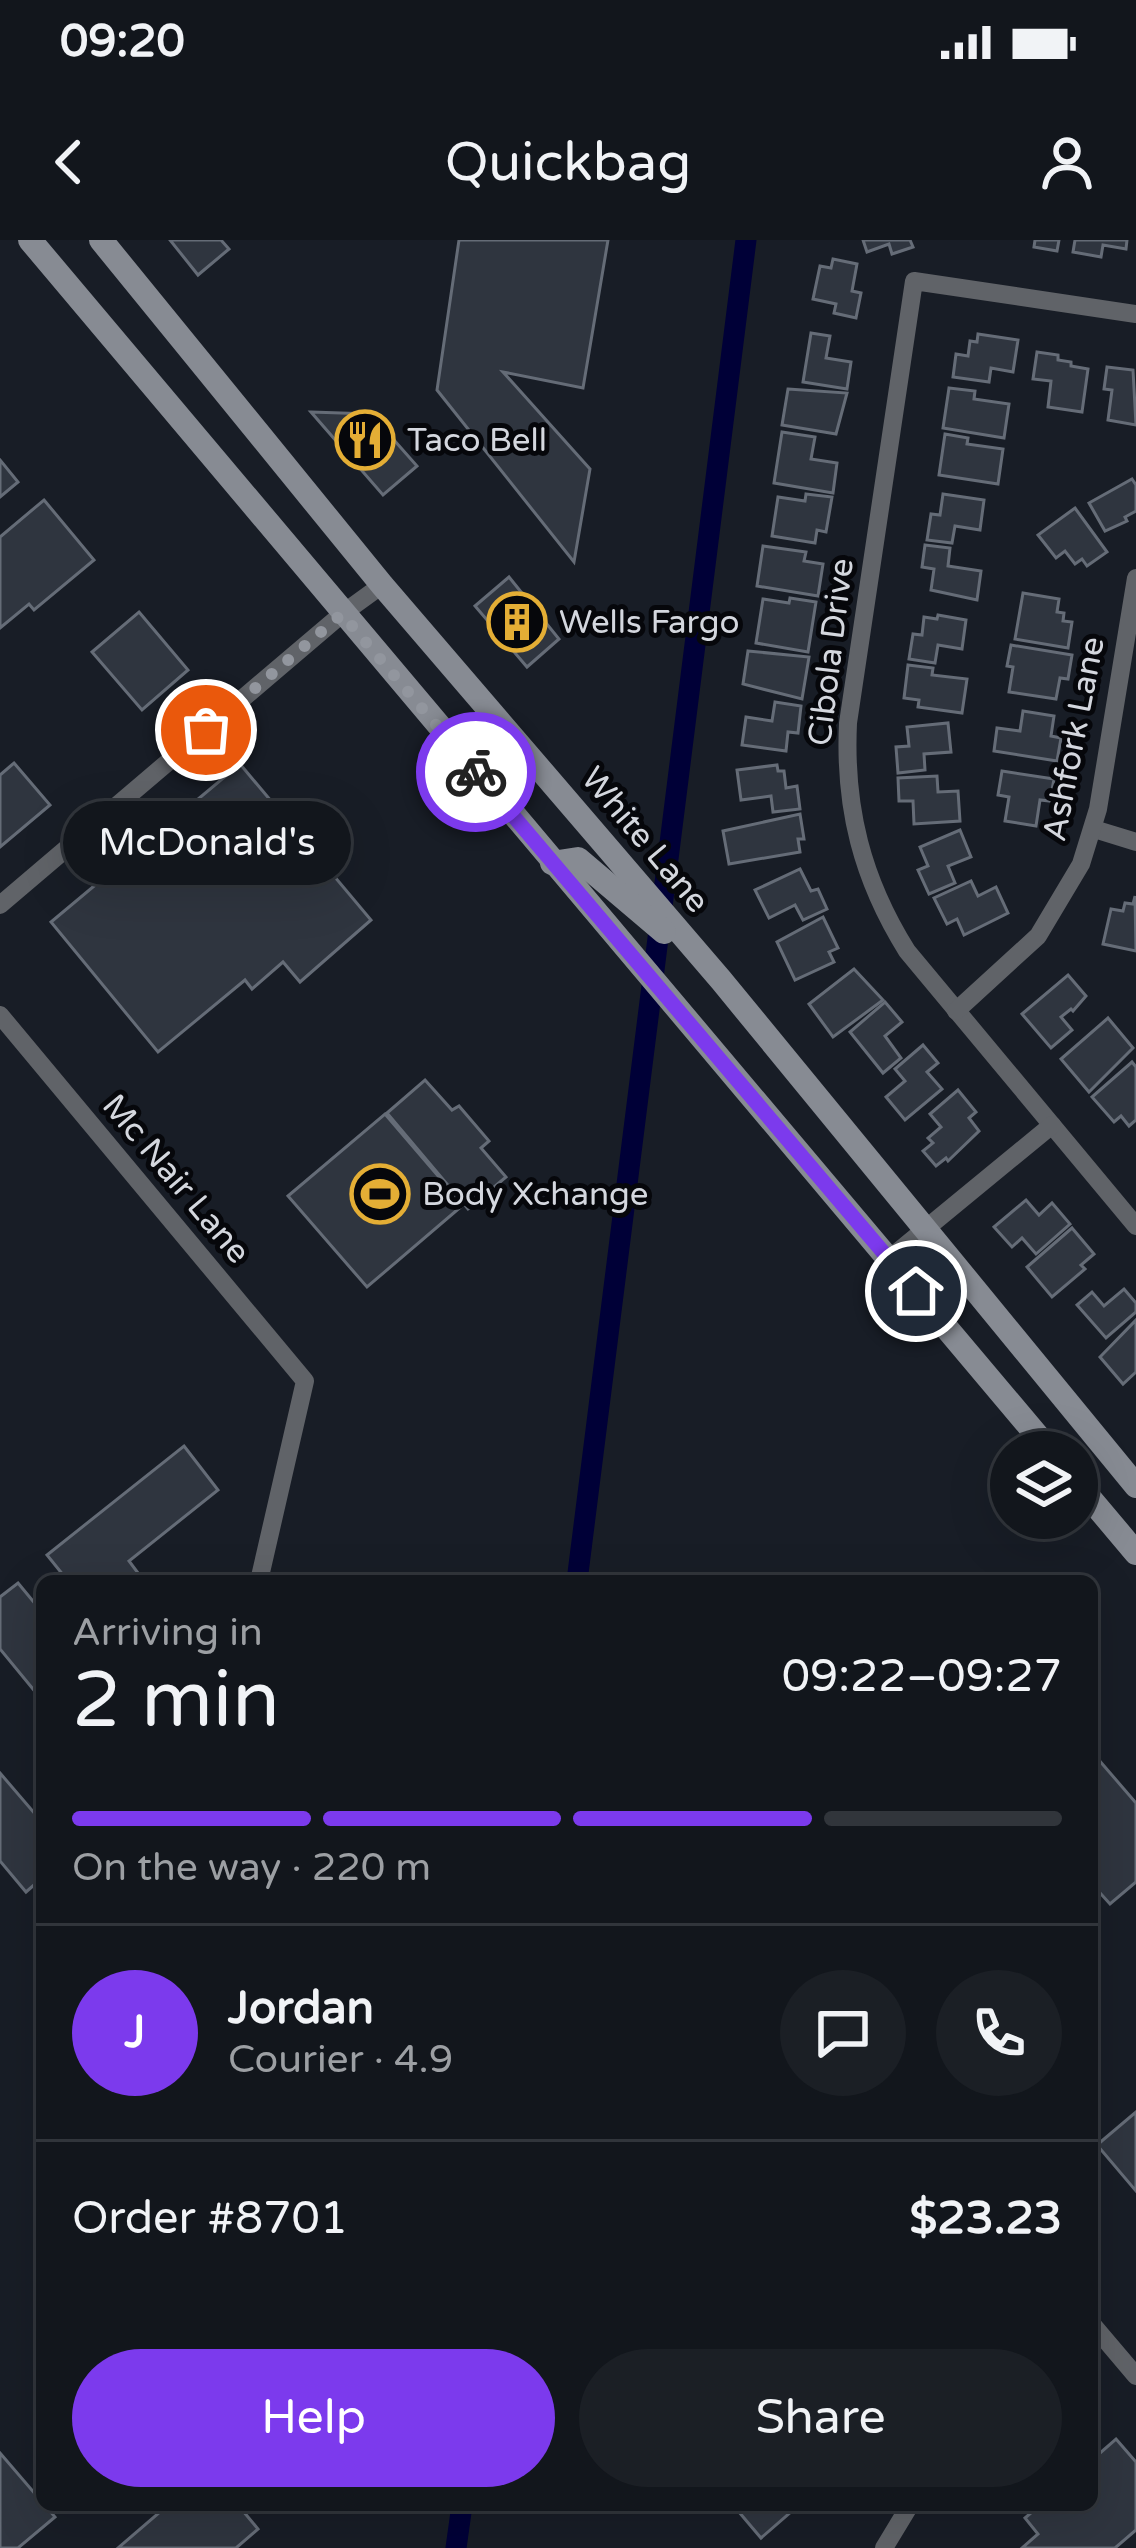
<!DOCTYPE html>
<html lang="en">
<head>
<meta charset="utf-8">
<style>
  :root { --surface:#12161c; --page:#1b1f25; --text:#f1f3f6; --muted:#9c9fa3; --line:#31353b; --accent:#7c3aed }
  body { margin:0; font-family:"Varela Round",sans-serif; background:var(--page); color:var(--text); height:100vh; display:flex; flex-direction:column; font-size:45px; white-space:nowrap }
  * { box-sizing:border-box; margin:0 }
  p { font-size:39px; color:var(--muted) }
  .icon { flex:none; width:66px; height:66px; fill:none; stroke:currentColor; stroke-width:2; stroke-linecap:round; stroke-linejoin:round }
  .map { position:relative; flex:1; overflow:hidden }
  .details { position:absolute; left:36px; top:1335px; width:1062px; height:936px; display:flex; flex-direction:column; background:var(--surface); border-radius:18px; box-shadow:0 12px 48px #0002,0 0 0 3px var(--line) }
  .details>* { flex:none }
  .buttons { position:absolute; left:990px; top:1191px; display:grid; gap:24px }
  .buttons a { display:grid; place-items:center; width:108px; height:108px; border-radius:50%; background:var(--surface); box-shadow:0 12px 48px #0002,0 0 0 3px var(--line); font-size:60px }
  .pin { position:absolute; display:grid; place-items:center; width:102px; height:102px; color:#fff; margin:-51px; border:6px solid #fff; border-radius:50%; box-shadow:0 3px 12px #0007 }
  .courier { position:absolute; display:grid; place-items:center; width:120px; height:120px; margin:-60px; border:9px solid #7c3aed; border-radius:50%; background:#fff; color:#222; box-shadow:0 3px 15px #0007 }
  .bubble { position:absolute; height:84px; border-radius:42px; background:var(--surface); box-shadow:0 12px 48px #0002,0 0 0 3px var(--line); font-size:39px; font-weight:600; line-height:84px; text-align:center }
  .head em { font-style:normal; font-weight:600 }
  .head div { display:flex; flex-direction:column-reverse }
  .head { display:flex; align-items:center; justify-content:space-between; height:204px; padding:0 36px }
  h1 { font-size:78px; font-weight:600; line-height:90px }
  .bar { display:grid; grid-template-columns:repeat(4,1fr); gap:18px 12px; align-content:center; height:144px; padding:0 36px }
  .bar i { height:15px; border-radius:9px; background:var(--line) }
  .bar .current { background:var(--accent) }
  .bar p { grid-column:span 4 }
  .line { display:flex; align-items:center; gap:30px; padding:0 36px; border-top:3px solid var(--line) }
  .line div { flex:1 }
  .round { display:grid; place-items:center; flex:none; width:126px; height:126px; border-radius:63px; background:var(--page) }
  .button { display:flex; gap:24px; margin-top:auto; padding:24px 36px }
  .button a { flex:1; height:138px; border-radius:72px; background:var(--accent); color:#fff; font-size:48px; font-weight:600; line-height:138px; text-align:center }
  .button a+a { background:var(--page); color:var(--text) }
  .status { display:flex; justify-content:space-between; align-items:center; height:84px; padding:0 60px; background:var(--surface); direction:ltr }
  .status svg { height:33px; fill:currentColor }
  header { display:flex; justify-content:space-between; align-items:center; height:156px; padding:0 36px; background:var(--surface); font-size:54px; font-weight:600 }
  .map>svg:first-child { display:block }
</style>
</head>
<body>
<div class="status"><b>09:20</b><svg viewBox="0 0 49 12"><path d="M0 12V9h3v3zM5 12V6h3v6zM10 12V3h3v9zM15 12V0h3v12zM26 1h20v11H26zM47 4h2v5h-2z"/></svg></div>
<header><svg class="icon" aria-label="back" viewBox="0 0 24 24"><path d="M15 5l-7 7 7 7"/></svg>Quickbag<svg class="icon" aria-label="person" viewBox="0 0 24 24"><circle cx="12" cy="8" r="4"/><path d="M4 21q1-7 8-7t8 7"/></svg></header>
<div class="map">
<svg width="1136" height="2308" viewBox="0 0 1136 2308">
  <rect width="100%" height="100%" fill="#181d26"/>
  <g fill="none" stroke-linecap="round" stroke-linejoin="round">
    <g stroke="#000037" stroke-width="21">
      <polyline points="577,1341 746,0"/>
      <polyline points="456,2308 462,2265"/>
    </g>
  </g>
  <g fill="#2f353f" stroke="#656c77" stroke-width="3">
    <polygon points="170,0 221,0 229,9 198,35"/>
    <polygon points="459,0 608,0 583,148 503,132 590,229 574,322 437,150"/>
    <polygon points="863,0 910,0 913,7 892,14 889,4 867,12"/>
    <polygon points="1035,0 1059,0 1057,11 1034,7"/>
    <polygon points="1075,0 1127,0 1126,9 1103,5 1101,17 1073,12"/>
    <polygon points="833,19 857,24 852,51 861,53 856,78 834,73 836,64 813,59 820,26 831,28"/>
    <polygon points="811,93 830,96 826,118 851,122 847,149 803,142"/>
    <polygon points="978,94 1018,100 1013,132 991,128 989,142 953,137 956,114 968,116 970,101 977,102"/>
    <polygon points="1037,112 1058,115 1058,120 1071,122 1071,126 1088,129 1082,172 1048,167 1051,141 1033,139"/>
    <polygon points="1107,127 1133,130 1136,185 1108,180 1112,150 1104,149"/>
    <polygon points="949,148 975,151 974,159 1009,164 1004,198 943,188"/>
    <polygon points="788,149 847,153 836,194 782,185"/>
    <polygon points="311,172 371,174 417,226 383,255"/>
    <polygon points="782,192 815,197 811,219 837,223 833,253 774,243"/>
    <polygon points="945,194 968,198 967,204 1003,209 998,244 939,235"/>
    <polygon points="0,220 18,242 0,257"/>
    <polygon points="1132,239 1136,245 1136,271 1125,277 1127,281 1105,291 1089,263"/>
    <polygon points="806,254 832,257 826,292 817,290 815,303 772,296 778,257 805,261"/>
    <polygon points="943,254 984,260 980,290 955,286 952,303 927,300 931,274 940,275"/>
    <polygon points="44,260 94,320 34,370 29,364 0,388 0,297"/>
    <polygon points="1075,268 1107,312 1087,326 1082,319 1075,324 1065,311 1056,318 1038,295"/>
    <polygon points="925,305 950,308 948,326 981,331 977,360 931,350 934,329 922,327"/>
    <polygon points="763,306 806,312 804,321 823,324 818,356 757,346"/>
    <polygon points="509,337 559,399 527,427 475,366"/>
    <polygon points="1023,353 1059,359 1057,372 1064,373 1063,381 1072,382 1068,408 1015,399"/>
    <polygon points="790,358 816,362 808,412 756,403 763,359 789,363"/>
    <polygon points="139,372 188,430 142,470 92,412"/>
    <polygon points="938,375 966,380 962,409 938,405 935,423 909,419 913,394 922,395 924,377 937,379"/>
    <polygon points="1011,405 1072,415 1068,439 1060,438 1056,459 1009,452 1013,427 1007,426"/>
    <polygon points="748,411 809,417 802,459 743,444"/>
    <polygon points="908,425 933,428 932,435 967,439 962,473 918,467 919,460 904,458"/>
    <polygon points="775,462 801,466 798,493 788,492 786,511 742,505 746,477 772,481"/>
    <polygon points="1023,471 1054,476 1051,496 1061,498 1057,521 994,511 997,488 1020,491"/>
    <polygon points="948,483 951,512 924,514 925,530 898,533 896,507 909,506 907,487"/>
    <polygon points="14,523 50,565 0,607 0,535"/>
    <polygon points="240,524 371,680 300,742 283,722 252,749 245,740 158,812 51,682"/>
    <polygon points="777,525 778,531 784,531 786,548 797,546 800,569 773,572 771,556 741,560 737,530"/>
    <polygon points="1002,531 1054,539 1050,561 1040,560 1036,586 1005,581 1009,557 998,555"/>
    <polygon points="937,536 938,552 958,551 960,581 914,584 913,561 899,561 898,538"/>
    <polygon points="800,574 804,599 798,599 800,612 729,624 723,591"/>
    <polygon points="960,590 971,617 948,626 955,643 929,654 918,630 928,626 920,607"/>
    <polygon points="800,629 811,651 818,649 827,669 803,680 795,665 769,678 755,650"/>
    <polygon points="971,641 978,656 996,647 1008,673 964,695 957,679 947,684 934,658"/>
    <polygon points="1135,656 1136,711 1103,704 1111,669 1123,671 1125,663 1133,664"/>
    <polygon points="823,677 838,708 829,712 834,722 795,740 777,702"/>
    <polygon points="854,729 883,760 833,797 809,764"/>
    <polygon points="1068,735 1086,756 1073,771 1071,769 1061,777 1072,790 1051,808 1022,774"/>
    <polygon points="885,762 902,782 885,796 901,818 883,833 850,792"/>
    <polygon points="1108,778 1133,808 1089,852 1061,819"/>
    <polygon points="923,805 938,823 927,832 942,849 905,880 886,857 905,841 895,829"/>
    <polygon points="1132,822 1136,827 1136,880 1129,886 1121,876 1114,882 1092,857"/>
    <polygon points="425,840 452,870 459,866 489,901 481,908 506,937 468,969 387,873"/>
    <polygon points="958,850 976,872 969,878 979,891 948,921 946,918 936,926 923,911 933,903 928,898 941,887 930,874"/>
    <polygon points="385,874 463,965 367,1047 288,956"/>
    <polygon points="1026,960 1039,975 1052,963 1070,984 1036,1014 1022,998 1012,1007 994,987"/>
    <polygon points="1072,988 1094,1014 1081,1025 1085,1029 1052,1057 1027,1027"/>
    <polygon points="1124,1049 1136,1063 1136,1072 1106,1098 1077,1065 1092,1052 1104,1066"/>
    <polygon points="1136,1080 1136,1132 1123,1144 1100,1117"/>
    <polygon points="184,1206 218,1250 129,1321 144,1341 68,1341 47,1315"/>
    <polygon points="18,1343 42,1372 42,1460 0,1409 0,1357"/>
    <polygon points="1092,1512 1136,1563 1136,1642 1110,1664 1092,1644"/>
    <polygon points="0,1533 42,1582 42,1638 26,1652 0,1621"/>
    <polygon points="1136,1872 1136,1951 1097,1905"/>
    <polygon points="1116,2199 1136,2222 1136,2290 1115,2308 1022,2308 1038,2294 1025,2278 1040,2265 1092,2265 1092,2220"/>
    <polygon points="0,2213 55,2277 18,2308 0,2308"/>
    <polygon points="168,2265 238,2265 258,2289 236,2308 118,2308"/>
    <polygon points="733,2265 799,2265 761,2298"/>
  </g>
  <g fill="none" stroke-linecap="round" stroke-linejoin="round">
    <g stroke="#606368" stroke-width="18">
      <path d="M1136,74L914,41L848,483C844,568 862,639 907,711L1136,986"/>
      <polyline points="1094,589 1136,602"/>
      <polyline points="0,665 342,374 382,345"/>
      <polyline points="956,771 1038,696 1081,624 1098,569 1136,338"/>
      <polyline points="0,775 305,1141 259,1341"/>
      <polyline points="889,1019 1052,885"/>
      <polyline points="1092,2084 1136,2136"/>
      <polyline points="884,2308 910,2265"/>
    </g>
    <g stroke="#878b93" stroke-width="24">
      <polyline points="30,0 1051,1212"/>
      <polyline points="101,0 382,345 721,740 1136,1246"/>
      <polyline points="552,623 578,619 664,692"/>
      <polyline points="1077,1243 1136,1313"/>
    </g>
  </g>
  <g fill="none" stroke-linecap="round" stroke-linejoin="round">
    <polyline stroke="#92969e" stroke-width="12" stroke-dasharray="0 21.6" points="206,490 342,374 476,532"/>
    <polyline stroke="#7c3aed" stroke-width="15" points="476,532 916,1051"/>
  </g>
  <defs>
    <symbol id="restaurant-ring" viewBox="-11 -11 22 22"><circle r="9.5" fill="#06070b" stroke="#e4ae35" stroke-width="1.5"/><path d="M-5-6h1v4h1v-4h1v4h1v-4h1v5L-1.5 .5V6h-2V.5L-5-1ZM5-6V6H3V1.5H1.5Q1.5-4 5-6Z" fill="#e4ae35"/></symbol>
    <symbol id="building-ring" viewBox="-11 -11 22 22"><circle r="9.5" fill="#06070b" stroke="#e4ae35" stroke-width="1.5"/><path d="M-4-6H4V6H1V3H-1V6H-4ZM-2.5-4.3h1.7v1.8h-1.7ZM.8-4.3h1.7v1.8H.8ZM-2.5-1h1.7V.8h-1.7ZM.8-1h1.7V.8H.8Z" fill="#e4ae35"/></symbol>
    <symbol id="stadium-ring" viewBox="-11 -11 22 22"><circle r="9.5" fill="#06070b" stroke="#e4ae35" stroke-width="1.5"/><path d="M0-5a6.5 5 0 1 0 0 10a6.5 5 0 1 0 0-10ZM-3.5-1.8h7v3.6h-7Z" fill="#e4ae35"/></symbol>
  </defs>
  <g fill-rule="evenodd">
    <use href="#restaurant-ring" x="332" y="167" width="66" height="66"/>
    <use href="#building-ring" x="484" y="349" width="66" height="66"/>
    <use href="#stadium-ring" x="347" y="921" width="66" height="66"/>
  </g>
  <g text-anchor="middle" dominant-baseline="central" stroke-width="10" stroke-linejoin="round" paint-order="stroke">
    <g font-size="33" fill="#d4d7de" stroke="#06070b" text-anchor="start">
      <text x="407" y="200">Taco Bell</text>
      <text x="559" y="382">Wells Fargo</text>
      <text x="422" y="954">Body Xchange</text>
    </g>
    <g font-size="33" fill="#d4d7de" stroke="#06070b">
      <text transform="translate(831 412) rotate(-83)">Cibola Drive</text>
      <text transform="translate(1074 499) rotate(-79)">Ashfork Lane</text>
      <text transform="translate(645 600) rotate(50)">White Lane</text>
      <text transform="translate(176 939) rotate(50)">Mc Nair Lane</text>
    </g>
  </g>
</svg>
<div class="buttons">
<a><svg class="icon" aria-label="layers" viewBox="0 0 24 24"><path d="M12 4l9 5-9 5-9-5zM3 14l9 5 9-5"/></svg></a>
</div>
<div class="pin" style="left:206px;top:490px;background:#ea580c"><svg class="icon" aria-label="bag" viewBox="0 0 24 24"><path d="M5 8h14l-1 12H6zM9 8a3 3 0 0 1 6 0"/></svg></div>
<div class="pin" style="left:916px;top:1051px;background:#1f2937"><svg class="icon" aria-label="home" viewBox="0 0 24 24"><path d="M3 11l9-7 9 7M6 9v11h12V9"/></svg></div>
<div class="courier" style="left:476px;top:532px"><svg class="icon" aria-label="bike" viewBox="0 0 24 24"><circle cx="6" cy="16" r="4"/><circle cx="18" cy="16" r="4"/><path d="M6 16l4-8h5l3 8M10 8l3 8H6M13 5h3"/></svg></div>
<div class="bubble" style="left:63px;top:561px;width:288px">McDonald's</div>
<section class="details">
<div class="head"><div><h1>2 min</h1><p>Arriving in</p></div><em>09:22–09:27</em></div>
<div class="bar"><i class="current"></i><i class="current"></i><i class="current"></i><i></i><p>On the way · 220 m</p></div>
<div class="line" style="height:216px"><b class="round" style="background:var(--accent);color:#fff">J</b><div><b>Jordan</b><p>Courier · 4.9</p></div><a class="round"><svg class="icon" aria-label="chat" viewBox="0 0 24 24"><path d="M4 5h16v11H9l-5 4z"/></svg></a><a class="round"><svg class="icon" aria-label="phone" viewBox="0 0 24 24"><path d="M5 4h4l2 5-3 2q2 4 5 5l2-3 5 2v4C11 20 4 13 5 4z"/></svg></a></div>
<div class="line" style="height:156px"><div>Order #8701</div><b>$23.23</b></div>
<div class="button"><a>Help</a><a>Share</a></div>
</section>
</div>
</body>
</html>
